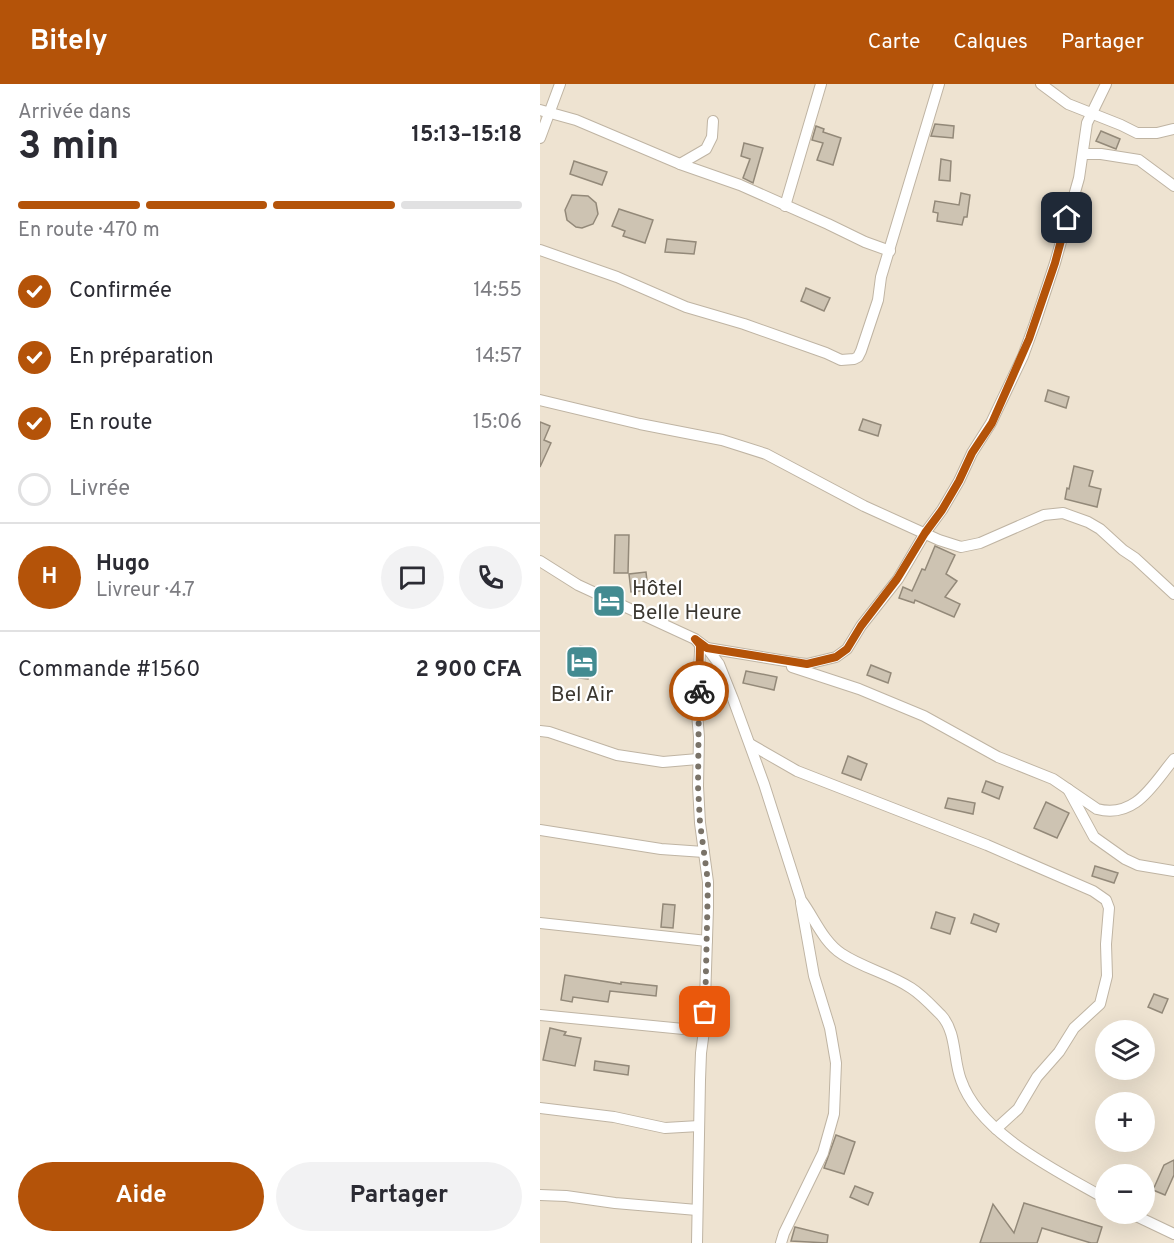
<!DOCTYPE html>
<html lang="fr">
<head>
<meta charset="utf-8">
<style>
  :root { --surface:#fff; --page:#f2f2f3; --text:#2b2b33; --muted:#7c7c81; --line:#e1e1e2; --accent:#b45309 }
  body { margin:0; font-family:Overpass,sans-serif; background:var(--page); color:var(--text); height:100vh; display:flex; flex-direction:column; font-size:22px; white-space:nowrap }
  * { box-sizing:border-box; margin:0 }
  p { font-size:20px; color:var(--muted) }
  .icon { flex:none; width:33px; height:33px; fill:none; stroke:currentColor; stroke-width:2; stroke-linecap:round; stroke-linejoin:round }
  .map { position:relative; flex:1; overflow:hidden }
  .details { display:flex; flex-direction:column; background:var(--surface); width:540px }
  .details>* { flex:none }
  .buttons { position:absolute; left:555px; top:936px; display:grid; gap:12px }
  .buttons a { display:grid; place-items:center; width:60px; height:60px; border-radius:50%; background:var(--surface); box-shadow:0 6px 24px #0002; font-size:30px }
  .pin { position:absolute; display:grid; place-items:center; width:51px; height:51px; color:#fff; margin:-26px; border-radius:12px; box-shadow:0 3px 9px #0006 }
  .courier { position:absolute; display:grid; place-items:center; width:60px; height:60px; margin:-30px; border:4px solid #b45309; border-radius:50%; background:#fff; color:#222; box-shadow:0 2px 8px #0007 }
  .headline em { font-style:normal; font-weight:700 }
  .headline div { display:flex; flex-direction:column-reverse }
  .headline { display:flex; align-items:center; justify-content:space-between; height:102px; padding:0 18px }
  h1 { font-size:39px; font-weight:700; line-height:45px }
  .bar { display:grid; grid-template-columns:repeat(4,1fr); gap:9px 6px; align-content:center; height:72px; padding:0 18px }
  .bar i { height:8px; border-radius:4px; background:var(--line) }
  .bar .selected { background:var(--accent) }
  .bar p { grid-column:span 4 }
  .line { display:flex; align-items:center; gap:15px; padding:0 18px; border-top:2px solid var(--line) }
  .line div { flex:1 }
  .round { display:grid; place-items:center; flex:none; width:63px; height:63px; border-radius:32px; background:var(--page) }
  ol { padding:0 18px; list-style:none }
  li { display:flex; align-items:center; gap:18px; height:66px }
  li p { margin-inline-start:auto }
  li .icon { padding:6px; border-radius:50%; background:var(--accent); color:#fff; stroke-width:4 }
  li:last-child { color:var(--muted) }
  li i { width:33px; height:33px; border:3px solid var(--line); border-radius:50% }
  .cta { display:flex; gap:12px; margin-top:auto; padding:12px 18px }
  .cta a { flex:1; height:69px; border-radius:36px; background:var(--accent); color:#fff; font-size:24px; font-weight:700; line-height:69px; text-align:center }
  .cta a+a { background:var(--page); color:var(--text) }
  header { display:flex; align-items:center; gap:36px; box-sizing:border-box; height:84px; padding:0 30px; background:var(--accent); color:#fff }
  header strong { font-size:28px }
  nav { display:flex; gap:33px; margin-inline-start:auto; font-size:21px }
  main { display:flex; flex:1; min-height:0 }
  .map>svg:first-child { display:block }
</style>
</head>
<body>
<header>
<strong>Bitely</strong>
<nav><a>Carte</a><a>Calques</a><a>Partager</a></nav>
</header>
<main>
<section class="details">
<div class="headline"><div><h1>3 min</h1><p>Arrivée dans</p></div><em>15:13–15:18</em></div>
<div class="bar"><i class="selected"></i><i class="selected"></i><i class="selected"></i><i></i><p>En route · 470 m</p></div>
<ol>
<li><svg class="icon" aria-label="check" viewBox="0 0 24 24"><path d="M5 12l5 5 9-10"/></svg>Confirmée<p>14:55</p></li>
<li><svg class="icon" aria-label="check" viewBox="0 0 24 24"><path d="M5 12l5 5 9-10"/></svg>En préparation<p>14:57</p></li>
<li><svg class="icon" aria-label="check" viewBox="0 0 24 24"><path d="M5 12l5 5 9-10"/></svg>En route<p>15:06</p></li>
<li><i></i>Livrée</li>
</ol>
<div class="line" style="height:108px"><b class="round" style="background:var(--accent);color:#fff">H</b><div><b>Hugo</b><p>Livreur · 4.7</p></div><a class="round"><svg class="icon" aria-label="chat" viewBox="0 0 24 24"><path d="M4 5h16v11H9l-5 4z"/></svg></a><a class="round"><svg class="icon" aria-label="phone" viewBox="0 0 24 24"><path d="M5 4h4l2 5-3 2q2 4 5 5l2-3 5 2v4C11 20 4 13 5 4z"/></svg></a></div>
<div class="line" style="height:78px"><div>Commande #1560</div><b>2 900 CFA</b></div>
<div class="cta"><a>Aide</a><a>Partager</a></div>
</section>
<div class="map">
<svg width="634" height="1159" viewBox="0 0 634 1159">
  <rect width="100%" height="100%" fill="#eee3d1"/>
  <g fill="#cdc3b2" stroke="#938979" stroke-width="1.5">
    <polygon points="395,40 414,42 413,54 391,52"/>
    <polygon points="276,42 284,45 283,48 301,54 293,81 277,76 283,59 272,56"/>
    <polygon points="561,47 580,55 576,65 556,57"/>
    <polygon points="204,59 223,64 213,99 203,94 210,75 201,72"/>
    <polygon points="401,75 411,77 410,97 399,96"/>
    <polygon points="34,77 67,88 62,101 30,90"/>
    <polygon points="421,109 430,111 427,133 424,133 422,141 397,137 398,129 393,128 395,117 419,121"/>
    <polygon points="32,111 48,112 56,119 58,130 53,140 42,144 36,143 27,136 25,126"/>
    <polygon points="79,125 113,136 105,159 83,152 85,147 72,142"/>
    <polygon points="127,155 156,158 154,170 125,168"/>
    <polygon points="266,204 290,214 284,227 261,217"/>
    <polygon points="508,306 529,313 526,324 505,317"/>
    <polygon points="323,335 341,341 338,352 319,346"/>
    <polygon points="0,338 10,342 4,356 11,359 0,383"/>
    <polygon points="534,382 553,387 549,402 561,405 557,423 525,415 527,404 529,405"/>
    <polygon points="75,451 89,451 88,489 74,489"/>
    <polygon points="395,462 415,471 406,490 417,497 405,513 420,520 414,533 375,516 374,519 359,514 363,503 372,507 382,485 385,486"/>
    <polygon points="106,488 108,506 91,508 89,490"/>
    <polygon points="40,562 52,564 48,595 39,594 32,590 33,579 37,580"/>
    <polygon points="331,581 351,589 348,599 327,591"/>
    <polygon points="206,587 237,593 234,606 203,599"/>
    <polygon points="308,672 327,680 321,696 302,689"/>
    <polygon points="446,697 463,703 459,715 442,708"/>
    <polygon points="408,714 435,719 433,730 405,724"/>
    <polygon points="506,718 529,729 517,754 494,744"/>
    <polygon points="555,782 578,789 574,799 552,792"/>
    <polygon points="123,820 135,821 133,844 121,843"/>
    <polygon points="396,828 415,834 410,850 391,844"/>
    <polygon points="434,830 459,840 456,848 431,839"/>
    <polygon points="25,891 81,900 81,898 117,902 116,912 70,907 68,918 33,913 32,918 21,916"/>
    <polygon points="614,910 628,915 622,929 608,923"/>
    <polygon points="10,944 26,948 24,951 41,954 35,982 3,976"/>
    <polygon points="55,977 89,982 88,991 54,986"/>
    <polygon points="296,1051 315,1058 304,1090 284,1084"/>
    <polygon points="634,1076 634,1091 625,1111 613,1106 624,1081"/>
    <polygon points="315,1102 333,1109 328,1121 310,1113"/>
    <polygon points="484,1119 562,1143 557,1159 551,1159 502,1144 497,1159 440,1159 453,1120 474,1149"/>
    <polygon points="255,1143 288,1151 287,1159 251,1157"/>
  </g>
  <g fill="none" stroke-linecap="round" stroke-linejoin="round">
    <defs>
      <g id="minor">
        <polyline points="501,0 528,20 581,41 597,49 617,49 633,45"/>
        <polyline points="0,26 36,36 140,80 200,101 288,140 325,158 350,167"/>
        <polyline points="0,54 20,0"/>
        <polyline points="543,70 561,70 599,76 634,102"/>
        <polyline points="140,80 166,65 172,53 173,37"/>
        <polyline points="245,122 281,0"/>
        <polyline points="0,166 77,193 146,223 204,240 286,269 301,276 314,275 318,273 321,267 338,216 341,193 399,0"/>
        <polyline points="0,316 100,340 182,356 226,370 324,422 399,456 421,463 440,459 504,431 523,429 548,438 560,445 583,466 595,474 634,510"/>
        <path d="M0,477L38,501L155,555L167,564L179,580L193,615L224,700L261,816C274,833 283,858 302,870C323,884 350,890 371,904C382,911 392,922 401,931C417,948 413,976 421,996C440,1051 518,1087 566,1115"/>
        <polyline points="156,556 160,561 160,567 157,629 159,653 158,702 160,739 168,798 168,824 164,947 161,969 160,996 157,1159"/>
        <polyline points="167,564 258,579 267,580 296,573 307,565 321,542 358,495 385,449 402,426 419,397 432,369 451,339 483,272 495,239 515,179 539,94 547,39 566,0"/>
        <path d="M252,583L319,605L384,632L458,673L513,695L557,725C596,735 613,700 634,675"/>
        <polyline points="0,647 9,648 77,671 123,678 158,675"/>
        <polyline points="210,660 257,687 447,761 553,807 566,816 569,824 566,860 567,892 560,920 534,944 519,968 497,993 478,1025 456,1045"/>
        <polyline points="528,705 554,753 585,775 598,781 634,787"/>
        <polyline points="0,746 121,765 164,768"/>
        <polyline points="0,839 167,857"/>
        <polyline points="0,931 164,947"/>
        <polyline points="0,1024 74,1033 125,1044 159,1042"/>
        <polyline points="0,1111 26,1112 75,1119 157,1126"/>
        <polyline points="592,1130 634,1150"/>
        <polyline points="241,1159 244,1149 283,1069 294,1030 296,979 290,944 274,892 261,819"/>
      </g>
    </defs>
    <use href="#minor" stroke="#bfb4a3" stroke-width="12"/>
    <use href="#minor" stroke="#fff" stroke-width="10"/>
  </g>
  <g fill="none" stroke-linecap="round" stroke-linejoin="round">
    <polyline stroke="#7a7368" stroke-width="6" stroke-dasharray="0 10.8" points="159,607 158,702 160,739 168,798 165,928"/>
    <polyline stroke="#b45309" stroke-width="8" points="159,607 160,561 155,555 167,564 267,580 296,573 307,565 321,542 357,495 385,449 402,426 419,397 432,369 452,339 489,255 515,179 527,134"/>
  </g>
  <defs>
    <symbol id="hotel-square" viewBox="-11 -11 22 22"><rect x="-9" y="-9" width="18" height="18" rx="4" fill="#438b91" stroke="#fff"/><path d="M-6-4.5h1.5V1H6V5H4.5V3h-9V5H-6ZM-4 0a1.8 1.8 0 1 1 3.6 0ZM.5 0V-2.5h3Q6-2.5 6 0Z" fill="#fff"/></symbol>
  </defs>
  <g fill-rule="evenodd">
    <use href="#hotel-square" x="50" y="498" width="38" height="38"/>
    <use href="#hotel-square" x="23" y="559" width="38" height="38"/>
  </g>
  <g text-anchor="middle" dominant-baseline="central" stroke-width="4.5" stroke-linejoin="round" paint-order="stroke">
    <g font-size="21" fill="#3b3730" stroke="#fff" text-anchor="start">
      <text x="92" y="505">Hôtel<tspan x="92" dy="24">Belle Heure</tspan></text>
      <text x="42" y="611" text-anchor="middle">Bel Air</text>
    </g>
  </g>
</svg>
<div class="buttons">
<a><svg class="icon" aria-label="layers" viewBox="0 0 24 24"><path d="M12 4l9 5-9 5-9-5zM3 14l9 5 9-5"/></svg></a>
<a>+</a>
<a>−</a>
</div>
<div class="pin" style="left:165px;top:928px;background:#ea580c"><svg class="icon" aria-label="bag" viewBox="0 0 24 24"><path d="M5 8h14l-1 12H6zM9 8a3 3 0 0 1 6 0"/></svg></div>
<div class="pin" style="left:527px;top:134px;background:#1f2937"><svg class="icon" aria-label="home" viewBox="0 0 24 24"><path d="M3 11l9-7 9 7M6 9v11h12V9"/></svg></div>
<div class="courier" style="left:159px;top:607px"><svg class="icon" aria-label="bike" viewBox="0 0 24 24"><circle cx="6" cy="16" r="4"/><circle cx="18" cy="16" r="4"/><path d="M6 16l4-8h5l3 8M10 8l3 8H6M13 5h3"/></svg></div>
</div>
</main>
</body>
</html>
